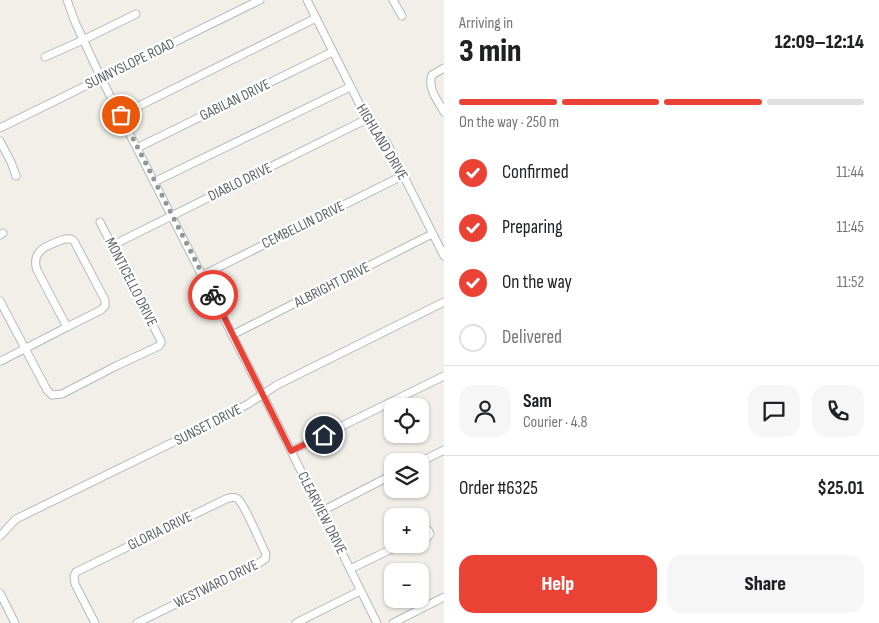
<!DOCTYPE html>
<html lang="en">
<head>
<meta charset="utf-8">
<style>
  :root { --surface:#fff; --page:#f6f6f6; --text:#202124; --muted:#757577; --line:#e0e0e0; --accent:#ea4335 }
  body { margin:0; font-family:"Sofia Sans Condensed",sans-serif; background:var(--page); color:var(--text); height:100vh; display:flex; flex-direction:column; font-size:19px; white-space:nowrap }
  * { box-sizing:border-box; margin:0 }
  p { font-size:16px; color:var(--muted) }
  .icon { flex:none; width:28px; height:28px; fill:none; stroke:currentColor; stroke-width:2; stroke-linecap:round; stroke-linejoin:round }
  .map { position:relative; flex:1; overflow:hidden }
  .side { display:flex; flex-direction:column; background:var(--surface); width:435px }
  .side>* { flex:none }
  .buttons { position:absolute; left:384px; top:398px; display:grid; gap:10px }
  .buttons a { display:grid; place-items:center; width:45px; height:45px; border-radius:10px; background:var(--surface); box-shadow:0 1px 4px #0004; font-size:25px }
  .pin { position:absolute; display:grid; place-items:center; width:42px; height:42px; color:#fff; margin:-21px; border:2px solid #fff; border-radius:50%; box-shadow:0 1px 5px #0007 }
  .courier { position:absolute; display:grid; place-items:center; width:50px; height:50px; margin:-25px; border:4px solid #ea4335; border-radius:50%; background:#fff; color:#222; box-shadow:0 1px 6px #0007 }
  .head em { font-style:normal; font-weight:800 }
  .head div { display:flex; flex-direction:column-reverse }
  .head { display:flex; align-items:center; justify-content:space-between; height:85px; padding:0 15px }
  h1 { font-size:32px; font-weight:800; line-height:38px }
  .bar { display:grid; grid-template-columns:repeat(4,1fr); gap:8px 5px; align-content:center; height:60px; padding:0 15px }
  .bar i { height:6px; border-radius:4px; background:var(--line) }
  .bar .selected { background:var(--accent) }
  .bar p { grid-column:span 4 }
  .line { display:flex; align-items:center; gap:12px; padding:0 15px; border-top:1px solid var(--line) }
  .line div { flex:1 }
  .round { display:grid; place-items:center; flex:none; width:52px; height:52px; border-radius:15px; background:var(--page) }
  ol { padding:0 15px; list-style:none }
  li { display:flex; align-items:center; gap:15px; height:55px }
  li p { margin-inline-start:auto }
  li .icon { padding:5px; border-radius:50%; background:var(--accent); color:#fff; stroke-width:4 }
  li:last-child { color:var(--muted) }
  li i { width:28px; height:28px; border:2px solid var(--line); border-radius:50% }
  .cta { display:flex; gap:10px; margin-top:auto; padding:10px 15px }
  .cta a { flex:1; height:58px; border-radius:15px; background:var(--accent); color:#fff; font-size:20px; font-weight:800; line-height:58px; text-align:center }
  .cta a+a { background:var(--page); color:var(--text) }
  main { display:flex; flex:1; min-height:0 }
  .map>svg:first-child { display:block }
</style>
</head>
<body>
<main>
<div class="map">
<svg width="444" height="623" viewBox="0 0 444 623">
  <rect width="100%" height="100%" fill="#f1efe8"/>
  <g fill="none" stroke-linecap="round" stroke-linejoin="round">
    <defs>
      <g id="minor">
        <polyline points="67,0 75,22 101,78 263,395 377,623"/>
        <polyline points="307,0 367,119 387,143 444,256"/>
        <polyline points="393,0 402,16"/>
        <polyline points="45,57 83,40 136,14"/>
        <path d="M444,68L432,75C427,88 438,101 444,112"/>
        <polyline points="121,115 316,18"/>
        <polyline points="0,128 260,0"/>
        <polyline points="0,141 11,162 16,176"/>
        <polyline points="137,148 332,52"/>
        <polyline points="154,182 350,87"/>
        <polyline points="0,235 3,233"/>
        <path d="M65,239H71L74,241L105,300V306L101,310L67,327L37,270C30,250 50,244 65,239Z"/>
        <polyline points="113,245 367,119"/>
        <polyline points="203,275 404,175"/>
        <polyline points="0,301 47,390 52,395 62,394 116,366 159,346 161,343 161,341 100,222"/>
        <polyline points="232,335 432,234"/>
        <polyline points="1,361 67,327"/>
        <polyline points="291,451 444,376"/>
        <polyline points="420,462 444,450"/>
        <polyline points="322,511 392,475"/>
        <path d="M420,530C422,527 425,528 428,530L430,534L426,539H423L420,536"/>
        <polyline points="0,536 16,519 196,431 248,404 277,385 444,302"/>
        <polyline points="350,569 402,544"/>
        <polyline points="0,593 15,623"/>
        <path d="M95,623L75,584L74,576L76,572L226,499C230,498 234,496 238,499C245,506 259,539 264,550L266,554L265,559L259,563L137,623"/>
        <polyline points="296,623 360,591"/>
        <polyline points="393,623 444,597"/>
      </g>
    </defs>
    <use href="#minor" stroke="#b5b8bc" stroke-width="9"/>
    <use href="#minor" stroke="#fff" stroke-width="7"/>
  </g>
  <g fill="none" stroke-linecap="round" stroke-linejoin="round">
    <polyline stroke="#929495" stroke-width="5" stroke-dasharray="0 9" points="121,115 213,295"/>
    <polyline stroke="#ea4335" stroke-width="6" points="213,295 291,451 324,435"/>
  </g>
  <g text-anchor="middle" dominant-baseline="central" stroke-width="4.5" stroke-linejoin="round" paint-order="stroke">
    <g font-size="15" fill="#5f6368" stroke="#fff">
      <text transform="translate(130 64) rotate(-26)">SUNNYSLOPE ROAD</text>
      <text transform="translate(235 100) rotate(-26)">GABILAN DRIVE</text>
      <text transform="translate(382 142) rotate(59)">HIGHLAND DRIVE</text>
      <text transform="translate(240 182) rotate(-26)">DIABLO DRIVE</text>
      <text transform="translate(303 225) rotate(-26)">CEMBELLIN DRIVE</text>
      <text transform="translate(131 282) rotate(63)">MONTICELLO DRIVE</text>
      <text transform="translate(332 285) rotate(-27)">ALBRIGHT DRIVE</text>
      <text transform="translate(208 425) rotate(-27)">SUNSET DRIVE</text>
      <text transform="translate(322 513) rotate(63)">CLEARVIEW DRIVE</text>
      <text transform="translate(160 531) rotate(-26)">GLORIA DRIVE</text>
      <text transform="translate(216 584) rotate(-26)">WESTWARD DRIVE</text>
    </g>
  </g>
</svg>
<div class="buttons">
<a><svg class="icon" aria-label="locate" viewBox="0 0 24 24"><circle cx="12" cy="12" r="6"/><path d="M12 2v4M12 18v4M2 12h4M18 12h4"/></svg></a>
<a><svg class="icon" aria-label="layers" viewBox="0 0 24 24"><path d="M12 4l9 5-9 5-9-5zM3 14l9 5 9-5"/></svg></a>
<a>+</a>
<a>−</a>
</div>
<div class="pin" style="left:121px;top:115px;background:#ea580c"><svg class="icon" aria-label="bag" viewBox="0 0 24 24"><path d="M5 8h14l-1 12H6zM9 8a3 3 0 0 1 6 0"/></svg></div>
<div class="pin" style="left:324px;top:435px;background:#1f2937"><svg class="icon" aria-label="home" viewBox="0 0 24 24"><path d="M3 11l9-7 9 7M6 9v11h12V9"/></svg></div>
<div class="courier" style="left:213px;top:295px"><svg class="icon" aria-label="bike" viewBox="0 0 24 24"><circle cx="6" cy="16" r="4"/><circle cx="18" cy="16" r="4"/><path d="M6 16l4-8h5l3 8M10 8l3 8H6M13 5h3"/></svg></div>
</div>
<section class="side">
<div class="head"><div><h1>3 min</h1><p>Arriving in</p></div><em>12:09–12:14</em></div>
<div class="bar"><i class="selected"></i><i class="selected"></i><i class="selected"></i><i></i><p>On the way · 250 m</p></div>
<ol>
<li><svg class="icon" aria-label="check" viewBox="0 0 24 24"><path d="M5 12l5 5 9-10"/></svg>Confirmed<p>11:44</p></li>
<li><svg class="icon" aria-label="check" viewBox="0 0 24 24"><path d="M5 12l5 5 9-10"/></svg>Preparing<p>11:45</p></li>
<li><svg class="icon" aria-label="check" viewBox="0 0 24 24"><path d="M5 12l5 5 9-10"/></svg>On the way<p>11:52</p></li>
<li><i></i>Delivered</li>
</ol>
<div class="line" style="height:90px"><a class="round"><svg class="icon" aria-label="person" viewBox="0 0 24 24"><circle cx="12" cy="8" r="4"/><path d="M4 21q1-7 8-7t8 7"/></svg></a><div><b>Sam</b><p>Courier · 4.8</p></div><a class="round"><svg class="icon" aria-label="chat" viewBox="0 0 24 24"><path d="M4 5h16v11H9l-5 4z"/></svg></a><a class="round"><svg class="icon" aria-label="phone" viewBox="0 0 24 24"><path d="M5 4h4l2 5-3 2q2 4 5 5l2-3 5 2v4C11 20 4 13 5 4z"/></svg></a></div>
<div class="line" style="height:65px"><div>Order #6325</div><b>$25.01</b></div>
<div class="cta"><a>Help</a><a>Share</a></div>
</section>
</main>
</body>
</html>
